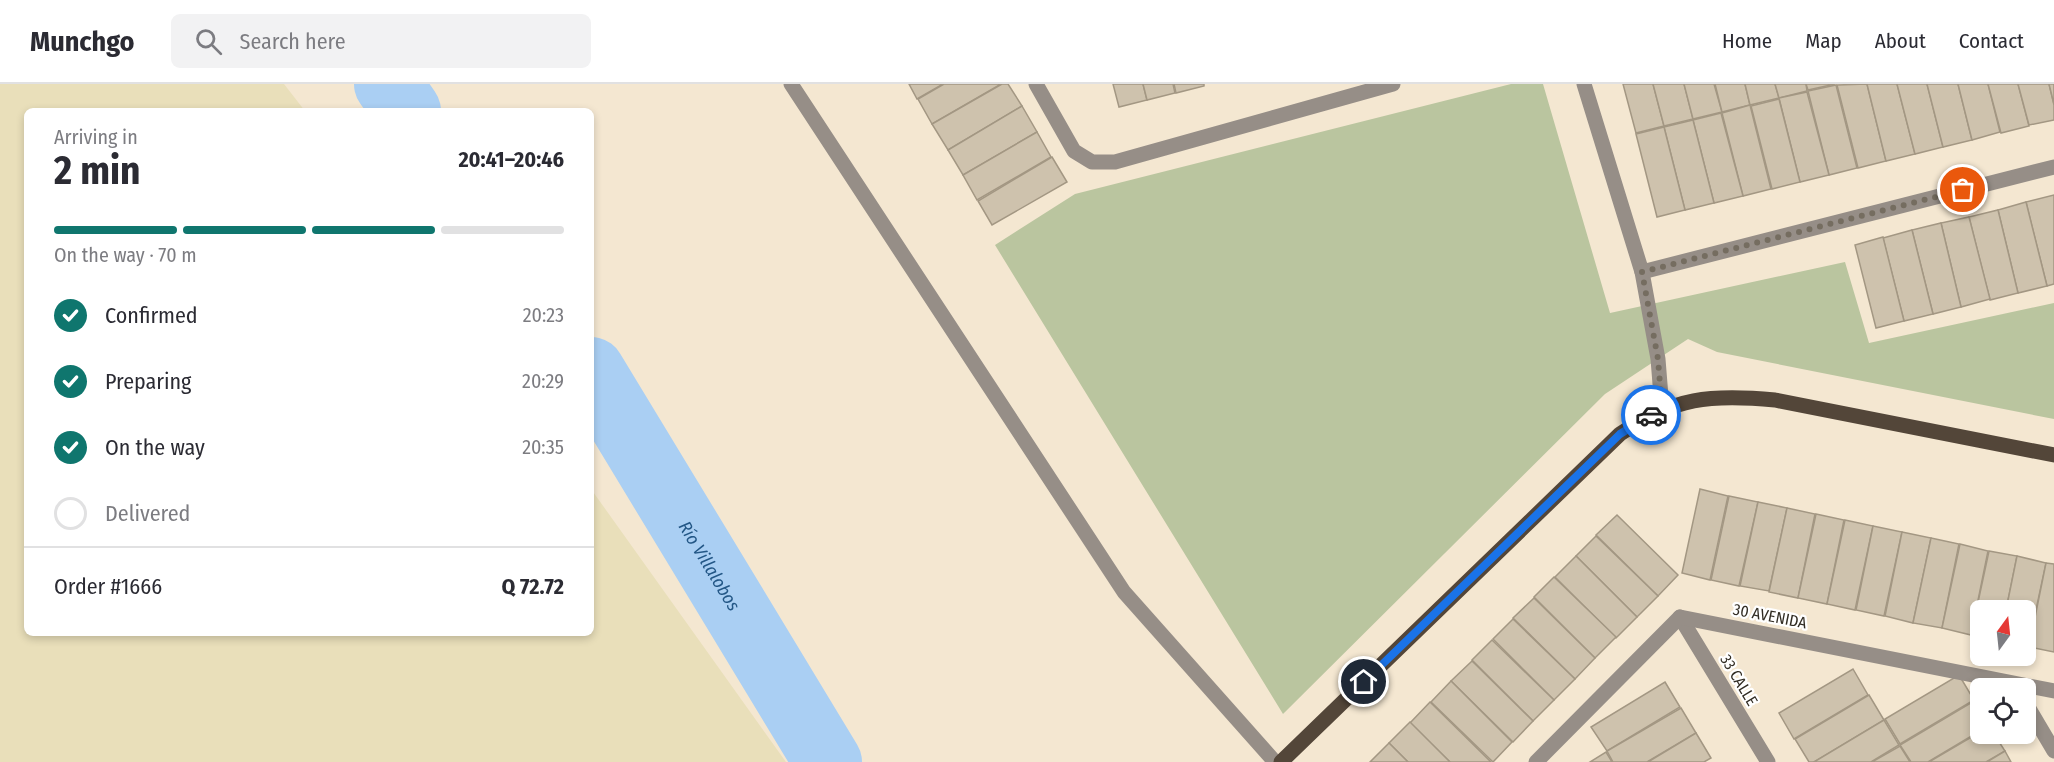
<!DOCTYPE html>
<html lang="en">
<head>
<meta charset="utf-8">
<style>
  :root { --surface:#fff; --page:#f2f2f3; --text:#2b2b33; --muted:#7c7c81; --line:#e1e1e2; --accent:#0f766e }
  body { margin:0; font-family:"Fira Sans Condensed",sans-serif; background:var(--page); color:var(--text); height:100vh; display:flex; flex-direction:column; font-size:22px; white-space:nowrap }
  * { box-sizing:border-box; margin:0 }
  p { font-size:20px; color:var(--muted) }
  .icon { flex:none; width:33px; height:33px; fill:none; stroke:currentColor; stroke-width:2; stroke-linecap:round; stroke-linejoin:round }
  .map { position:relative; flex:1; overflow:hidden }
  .details { position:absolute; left:24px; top:24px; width:570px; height:528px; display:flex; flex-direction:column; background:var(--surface); border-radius:9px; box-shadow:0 3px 9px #0003 }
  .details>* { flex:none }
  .needle { width:39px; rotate:15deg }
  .buttons { position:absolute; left:1970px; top:516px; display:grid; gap:12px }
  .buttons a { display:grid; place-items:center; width:66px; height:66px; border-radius:9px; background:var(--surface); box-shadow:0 3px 9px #0003; font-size:30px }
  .pin { position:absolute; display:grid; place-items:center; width:51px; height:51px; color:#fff; margin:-26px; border:3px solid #fff; border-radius:50%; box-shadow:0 2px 6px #0007 }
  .courier { position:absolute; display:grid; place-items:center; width:60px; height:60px; margin:-30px; border:4px solid #1a73e8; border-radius:50%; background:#fff; color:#222; box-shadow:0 2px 8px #0007 }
  .headline em { font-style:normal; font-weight:700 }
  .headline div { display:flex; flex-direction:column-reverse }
  .headline { display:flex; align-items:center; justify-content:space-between; height:102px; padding:0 30px }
  h1 { font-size:39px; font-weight:700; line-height:45px }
  .bar { display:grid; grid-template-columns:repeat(4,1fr); gap:9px 6px; align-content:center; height:72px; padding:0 30px }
  .bar i { height:8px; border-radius:4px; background:var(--line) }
  .bar .active { background:var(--accent) }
  .bar p { grid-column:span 4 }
  .line { display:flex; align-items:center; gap:15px; padding:0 30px; border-top:2px solid var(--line) }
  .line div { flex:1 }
  ol { padding:0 30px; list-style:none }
  li { display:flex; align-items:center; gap:18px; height:66px }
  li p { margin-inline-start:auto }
  li .icon { padding:6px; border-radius:50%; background:var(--accent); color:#fff; stroke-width:4 }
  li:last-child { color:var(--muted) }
  li i { width:33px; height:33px; border:3px solid var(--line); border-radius:50% }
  header { display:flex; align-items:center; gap:36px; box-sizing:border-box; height:84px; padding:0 30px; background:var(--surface); border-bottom:2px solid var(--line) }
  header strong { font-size:28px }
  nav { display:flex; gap:33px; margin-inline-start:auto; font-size:21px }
  .search { width:420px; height:54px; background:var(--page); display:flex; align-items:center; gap:15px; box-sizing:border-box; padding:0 21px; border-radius:9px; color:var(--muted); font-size:22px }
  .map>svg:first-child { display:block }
</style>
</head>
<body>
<header>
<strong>Munchgo</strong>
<div class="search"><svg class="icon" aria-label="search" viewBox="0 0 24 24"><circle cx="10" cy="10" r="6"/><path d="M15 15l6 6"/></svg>Search here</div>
<nav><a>Home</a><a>Map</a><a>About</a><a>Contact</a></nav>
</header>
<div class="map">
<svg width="2054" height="678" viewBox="0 0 2054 678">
  <rect width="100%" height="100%" fill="#f4e7d1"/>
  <polygon fill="#bac59f" points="1511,0 1543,0 1610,229 1845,178 1869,259 2054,219 2054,335 1717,268 1688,255 1605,310 1283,630 995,161 1075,110"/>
  <polygon fill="#e9dfba" points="0,0 284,0 305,27 27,27 27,549 591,549 591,405 786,678 0,678"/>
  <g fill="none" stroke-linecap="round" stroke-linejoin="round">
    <g stroke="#aacff3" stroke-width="68">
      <polyline points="388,0 407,27"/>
      <path id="s1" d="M591,287L828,678"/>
    </g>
  </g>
  <g fill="#cec2ad" stroke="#a39783" stroke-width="1.5">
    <polygon points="909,0 943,0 917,15"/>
    <polygon points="944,0 1001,0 932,40 918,15"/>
    <polygon points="1002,0 1008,0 1022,22 948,66 932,40"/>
    <polygon points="1113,0 1143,0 1147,16 1119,23"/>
    <polygon points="1143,0 1173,0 1175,9 1147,16"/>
    <polygon points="1174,0 1204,0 1204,2 1176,9"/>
    <polygon points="1623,0 1653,0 1664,42 1636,49"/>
    <polygon points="1653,0 1684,0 1693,35 1664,42"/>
    <polygon points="1684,0 1714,0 1722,28 1693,35"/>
    <polygon points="1715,0 1745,0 1750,21 1722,28"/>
    <polygon points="1745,0 1775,0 1779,14 1750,21"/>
    <polygon points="1775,0 1806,0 1807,7 1779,14"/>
    <polygon points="1806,0 1835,0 1808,6"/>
    <polygon points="1867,0 1886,77 1858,84 1837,1"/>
    <polygon points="1867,0 1897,0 1915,70 1886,77"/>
    <polygon points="1897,0 1927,0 1943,63 1915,70"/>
    <polygon points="1927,0 1958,0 1972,56 1943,63"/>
    <polygon points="1958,0 1988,0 2000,48 1972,56"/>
    <polygon points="1988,0 2018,0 2029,42 2001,49"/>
    <polygon points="2018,0 2049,0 2054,21 2054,36 2029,41"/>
    <polygon points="2049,0 2054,0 2054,20"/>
    <polygon points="1836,1 1857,84 1829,91 1808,7"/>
    <polygon points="1807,8 1829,91 1800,98 1779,14"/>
    <polygon points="1779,15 1800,98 1772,105 1751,22"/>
    <polygon points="1750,21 1771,105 1743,112 1722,29"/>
    <polygon points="1022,22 1037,48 963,91 948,66"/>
    <polygon points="1721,29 1743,112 1714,119 1693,36"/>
    <polygon points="1693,36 1714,119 1685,126 1664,43"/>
    <polygon points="1664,43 1685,126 1657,133 1636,50"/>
    <polygon points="1037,48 1051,73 977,116 963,91"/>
    <polygon points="1052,73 1067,98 992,141 978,117"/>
    <polygon points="2054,111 2054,200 2047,202 2026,118"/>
    <polygon points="2026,118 2047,202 2018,209 1998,126"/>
    <polygon points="1998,126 2018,209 1990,216 1969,133"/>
    <polygon points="1969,133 1990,215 1961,223 1941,139"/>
    <polygon points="1941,139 1961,223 1933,230 1912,146"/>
    <polygon points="1912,146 1933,230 1904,237 1883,154"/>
    <polygon points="1883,153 1904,237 1876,244 1855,161"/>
    <polygon points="1700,405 1728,412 1710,496 1682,489"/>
    <polygon points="1729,412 1758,418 1739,502 1711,496"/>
    <polygon points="1758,418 1787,424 1769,507 1740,502"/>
    <polygon points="1787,424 1815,430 1798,514 1769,508"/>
    <polygon points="1816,430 1844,436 1827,520 1798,514"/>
    <polygon points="1617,431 1678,491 1658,512 1596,451"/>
    <polygon points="1845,436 1873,442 1855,526 1827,520"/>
    <polygon points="1873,442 1902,448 1884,532 1856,526"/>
    <polygon points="1902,448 1931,454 1913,539 1885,532"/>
    <polygon points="1596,452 1658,512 1637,533 1576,472"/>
    <polygon points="1931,454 1959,460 1942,544 1913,539"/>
    <polygon points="1960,460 1988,467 1971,551 1942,544"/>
    <polygon points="1989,467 2017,472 2006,526 1980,526 1980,553 1971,551"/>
    <polygon points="1576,472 1637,533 1616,554 1555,493"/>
    <polygon points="2017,472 2046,479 2028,563 2025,562 2025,526 2006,526"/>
    <polygon points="2046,479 2054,480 2054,568 2029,563"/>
    <polygon points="1554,493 1616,553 1595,574 1534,513"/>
    <polygon points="1534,514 1595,574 1575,595 1513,534"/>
    <polygon points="1513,535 1575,595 1554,616 1493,555"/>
    <polygon points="1492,556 1554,616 1533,637 1472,576"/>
    <polygon points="1472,577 1533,637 1513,658 1451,597"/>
    <polygon points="1853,585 1868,611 1794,655 1779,629"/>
    <polygon points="1959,591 1974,616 1900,660 1885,635"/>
    <polygon points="1451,597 1512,658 1493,678 1431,618"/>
    <polygon points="1665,598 1680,623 1607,667 1591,643"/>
    <polygon points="1869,611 1884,636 1814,678 1809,678 1795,655"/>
    <polygon points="1974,617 1980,626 1980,647 1928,678 1911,678 1900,661"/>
    <polygon points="1430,618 1491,678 1450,678 1410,639"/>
    <polygon points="1681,624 1696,649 1647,678 1613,678 1607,667"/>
    <polygon points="1884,636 1899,661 1871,678 1814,678"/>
    <polygon points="1410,638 1450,678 1408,678 1389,659"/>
    <polygon points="1980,648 1980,650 1994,650 2005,667 1986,678 1929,678"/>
    <polygon points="1696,649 1711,674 1704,678 1648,678"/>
    <polygon points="1389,659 1408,678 1370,678"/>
    <polygon points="1900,662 1910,678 1872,678"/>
    <polygon points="2005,667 2011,678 1987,678"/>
    <polygon points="1606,668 1612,678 1590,678"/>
  </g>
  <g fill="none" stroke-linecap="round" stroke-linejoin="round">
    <g stroke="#968e87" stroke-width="15">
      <polyline points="791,0 1124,508 1275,678"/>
      <polyline points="1036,0 1074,67 1092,78 1115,78 1393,0"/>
      <polyline points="1584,0 1642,188 1658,275 1662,325"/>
      <polyline points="1642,188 2054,83"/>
      <polyline points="1680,533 1768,678"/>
      <polyline points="2025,618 2054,667"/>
      <polyline points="1536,678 1680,533 2054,607"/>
    </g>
    <path stroke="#534639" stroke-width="15" d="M1281,678L1620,350C1675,313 1710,310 1775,316L2054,371"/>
  </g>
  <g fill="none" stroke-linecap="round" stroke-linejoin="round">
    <polyline stroke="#756d60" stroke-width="6" stroke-dasharray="0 10.8" points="1651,331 1662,325 1658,275 1642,188 1963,106"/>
    <polyline stroke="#1a73e8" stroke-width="8" points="1364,598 1620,350 1651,331"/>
  </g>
  <g text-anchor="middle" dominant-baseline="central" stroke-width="4.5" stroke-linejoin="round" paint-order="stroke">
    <g font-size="16" fill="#312c23" stroke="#fff">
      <text transform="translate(1770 532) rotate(11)">30 AVENIDA</text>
      <text transform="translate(1739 596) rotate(59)">33 CALLE</text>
    </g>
    <g font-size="18" font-style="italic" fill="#235786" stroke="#fff">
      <text stroke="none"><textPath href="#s1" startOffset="228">Río Villalobos</textPath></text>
    </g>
  </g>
</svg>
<div class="buttons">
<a><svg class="needle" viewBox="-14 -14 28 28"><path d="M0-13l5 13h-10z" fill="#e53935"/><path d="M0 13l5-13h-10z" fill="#7c7c81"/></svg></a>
<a><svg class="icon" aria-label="locate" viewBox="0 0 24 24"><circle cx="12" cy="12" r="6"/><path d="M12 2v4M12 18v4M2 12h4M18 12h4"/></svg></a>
</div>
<div class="pin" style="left:1963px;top:106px;background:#ea580c"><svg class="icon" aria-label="bag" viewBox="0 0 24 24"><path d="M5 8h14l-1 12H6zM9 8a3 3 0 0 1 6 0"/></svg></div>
<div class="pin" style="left:1364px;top:598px;background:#1f2937"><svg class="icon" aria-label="home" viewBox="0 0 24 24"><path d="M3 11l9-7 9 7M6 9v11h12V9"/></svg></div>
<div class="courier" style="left:1651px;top:331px"><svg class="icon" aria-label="car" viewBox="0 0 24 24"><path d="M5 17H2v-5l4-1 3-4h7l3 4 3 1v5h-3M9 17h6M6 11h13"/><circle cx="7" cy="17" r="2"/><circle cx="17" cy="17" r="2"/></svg></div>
<section class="details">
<div class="headline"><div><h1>2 min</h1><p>Arriving in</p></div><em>20:41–20:46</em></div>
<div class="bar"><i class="active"></i><i class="active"></i><i class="active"></i><i></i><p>On the way · 70 m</p></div>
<ol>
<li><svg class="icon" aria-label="check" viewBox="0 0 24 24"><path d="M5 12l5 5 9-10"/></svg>Confirmed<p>20:23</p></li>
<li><svg class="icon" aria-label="check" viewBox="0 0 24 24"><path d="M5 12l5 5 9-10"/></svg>Preparing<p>20:29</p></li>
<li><svg class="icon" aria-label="check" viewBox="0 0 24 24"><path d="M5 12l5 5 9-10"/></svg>On the way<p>20:35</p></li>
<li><i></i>Delivered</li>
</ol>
<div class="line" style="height:78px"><div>Order #1666</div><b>Q 72.72</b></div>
</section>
</div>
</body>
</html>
